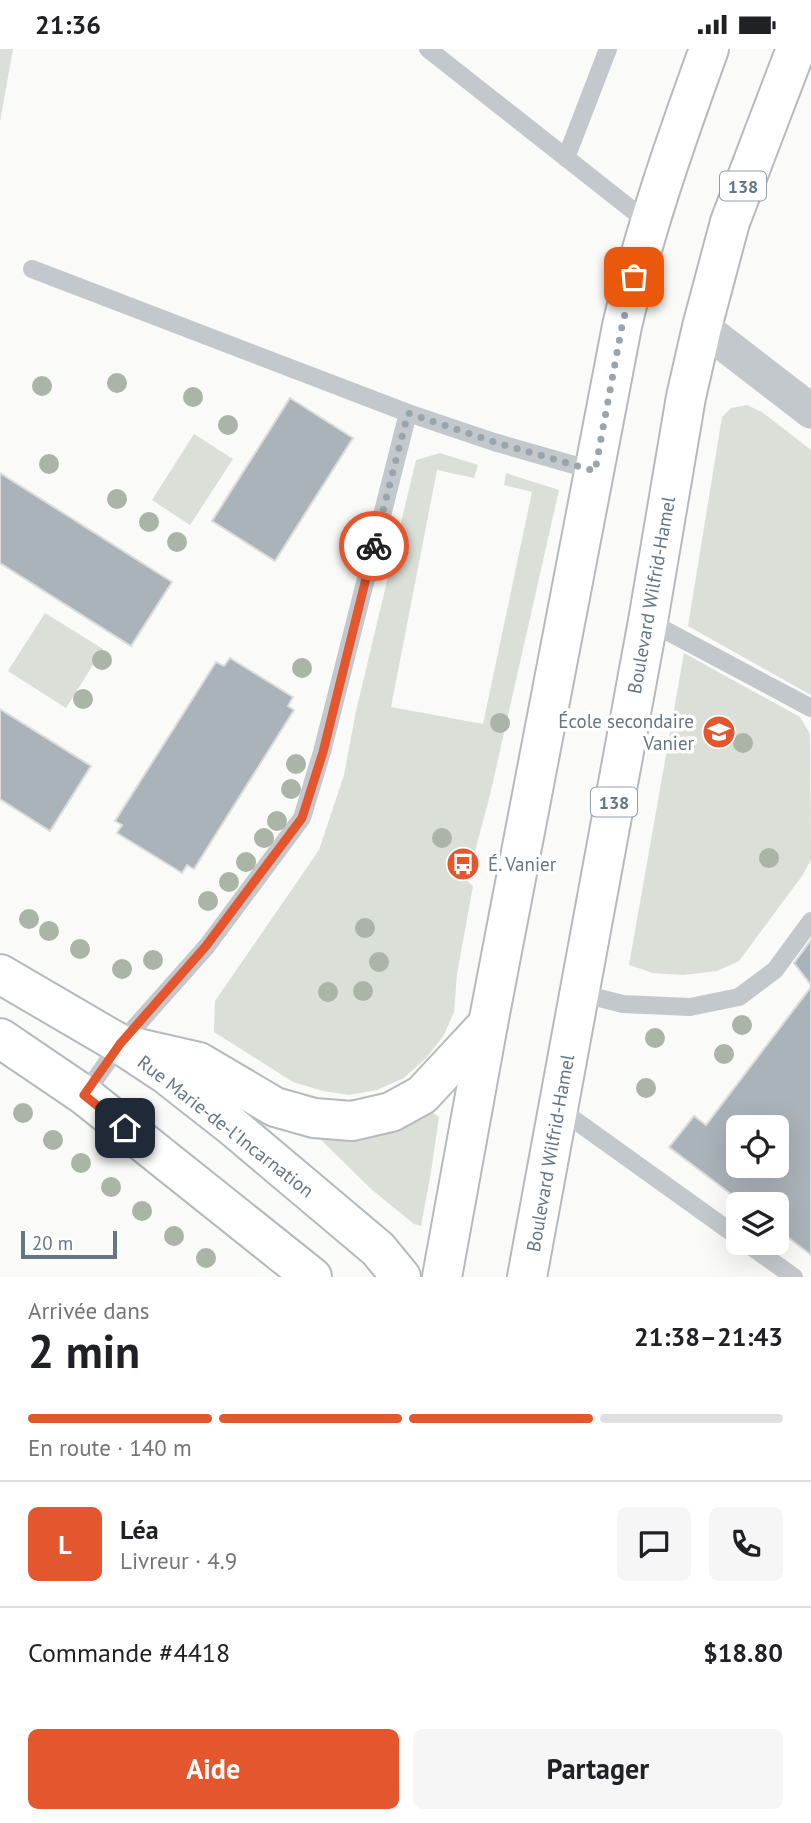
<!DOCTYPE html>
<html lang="fr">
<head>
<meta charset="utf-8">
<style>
  :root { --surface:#fff; --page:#f6f6f6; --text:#202124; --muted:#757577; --line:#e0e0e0; --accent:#e4572e }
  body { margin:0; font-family:"PT Sans",sans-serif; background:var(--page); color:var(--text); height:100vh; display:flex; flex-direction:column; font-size:26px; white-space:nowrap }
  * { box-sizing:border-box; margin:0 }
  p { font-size:23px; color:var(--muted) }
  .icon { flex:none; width:38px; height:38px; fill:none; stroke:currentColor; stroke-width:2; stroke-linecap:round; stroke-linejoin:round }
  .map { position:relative; height:1228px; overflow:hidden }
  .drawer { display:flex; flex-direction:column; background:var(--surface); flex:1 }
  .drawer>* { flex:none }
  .fabs { position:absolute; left:726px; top:1066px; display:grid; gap:14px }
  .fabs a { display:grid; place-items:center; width:63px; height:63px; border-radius:10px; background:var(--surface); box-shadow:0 7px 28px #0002; font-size:35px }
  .scale { position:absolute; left:21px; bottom:18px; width:96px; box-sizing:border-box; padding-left:7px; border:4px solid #657683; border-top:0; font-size:19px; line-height:24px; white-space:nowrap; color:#657683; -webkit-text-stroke:5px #fff; paint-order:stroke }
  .pin { position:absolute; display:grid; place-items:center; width:60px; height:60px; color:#fff; margin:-30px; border-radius:14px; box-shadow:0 4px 10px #0006 }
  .courier { position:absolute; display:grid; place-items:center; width:70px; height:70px; margin:-35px; border:5px solid #e4572e; border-radius:50%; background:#fff; color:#222; box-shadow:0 2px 9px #0007 }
  .head em { font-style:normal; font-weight:600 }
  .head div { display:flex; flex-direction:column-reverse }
  .head { display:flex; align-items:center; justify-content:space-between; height:119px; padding:0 28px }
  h1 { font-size:46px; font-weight:600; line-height:52px }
  .bar { display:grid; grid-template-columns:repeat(4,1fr); gap:10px 7px; align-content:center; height:84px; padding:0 28px }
  .bar i { height:9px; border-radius:5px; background:var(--line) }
  .bar .active { background:var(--accent) }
  .bar p { grid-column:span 4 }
  .line { display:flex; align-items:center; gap:18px; padding:0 28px; border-top:2px solid var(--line) }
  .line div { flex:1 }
  .round { display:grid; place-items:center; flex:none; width:74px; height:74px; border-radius:10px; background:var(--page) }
  .action { display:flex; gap:14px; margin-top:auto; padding:14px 28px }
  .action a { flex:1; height:80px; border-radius:10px; background:var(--accent); color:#fff; font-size:28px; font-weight:600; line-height:80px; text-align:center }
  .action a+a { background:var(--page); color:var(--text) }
  .status { display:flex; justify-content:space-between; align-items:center; height:49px; padding:0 35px; background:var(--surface); direction:ltr }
  .status svg { height:19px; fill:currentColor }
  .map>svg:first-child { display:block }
</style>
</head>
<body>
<div class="status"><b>21:36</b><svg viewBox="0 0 49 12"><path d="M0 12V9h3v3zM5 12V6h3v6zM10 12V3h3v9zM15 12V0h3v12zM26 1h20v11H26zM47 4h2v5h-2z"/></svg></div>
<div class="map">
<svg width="811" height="1228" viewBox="0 0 811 1228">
  <rect width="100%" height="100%" fill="#fafaf8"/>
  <g fill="#dadfd7">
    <polygon points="0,0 13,0 0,73"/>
    <polygon points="747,356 762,363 811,401 811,646 688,577 722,368 731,359"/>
    <polygon points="194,385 233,410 190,476 152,451"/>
    <polygon points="440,404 478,416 474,429 437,421 391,658 483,675 532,443 504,436 506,424 559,441 490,746 467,832 473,837 457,925 454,963 444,986 427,1008 404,1029 377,1041 349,1046 323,1042 293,1033 214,983 215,952 319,801 344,726 356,662 416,411"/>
    <polygon points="45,564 103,600 66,659 8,622"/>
    <polygon points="684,604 800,668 810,685 811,811 802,827 739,912 717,922 683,926 653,924 629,916"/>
    <polygon points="429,1061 439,1068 431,1123 421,1177 414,1175 371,1140 307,1077"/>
  </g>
  <g fill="#aab3b9" stroke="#dcdcda" stroke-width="2" fill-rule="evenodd">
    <polygon points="290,349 353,389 275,512 212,472"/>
    <polygon points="0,424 172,533 131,597 0,514"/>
    <polygon points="230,609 293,648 288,657 294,661 194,820 187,816 182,824 117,784 122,776 115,772 216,613 224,617"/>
    <polygon points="0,660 91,717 50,782 0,750"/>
    <polygon points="811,891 811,936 794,914"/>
    <path d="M811,938V1206L777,1180V1155H744L669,1098L694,1067L706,1076ZM738,1078H777V1116H738Z"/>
  </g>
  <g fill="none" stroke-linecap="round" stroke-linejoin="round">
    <defs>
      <g id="secondary">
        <polyline points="0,925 120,995 167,1026 232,1077 378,1200 401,1228"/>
        <polyline points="0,989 84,1046 312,1228"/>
      </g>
      <g id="primary">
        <polyline points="120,995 199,1013 275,1058 314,1069 352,1072 391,1063 422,1046 488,975"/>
        <path d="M442,1228L488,975L622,277C644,182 676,91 709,0"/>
        <polyline points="527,1228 648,572 686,348 702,278 730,173 796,0"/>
      </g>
    </defs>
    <use href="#secondary" stroke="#b3babf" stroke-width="42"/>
    <use href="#primary" stroke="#b5babe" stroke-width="42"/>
    <g stroke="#c3c8cc" stroke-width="18">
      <polyline points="428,0 650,175"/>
      <polyline points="566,109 608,0"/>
      <polyline points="32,220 408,364"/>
      <polyline points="648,572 811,659"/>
      <polyline points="579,944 623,955 690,958 739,948 775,921 811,872"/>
      <polyline points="84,1046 120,995 207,897 302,769 322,703 408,364 494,393 595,422"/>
      <polyline points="558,1059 738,1188"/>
      <polyline points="746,1194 794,1228"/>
    </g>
    <polyline stroke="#c3c8cc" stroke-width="35" points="702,278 811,362"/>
    <use href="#secondary" stroke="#fff" stroke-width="38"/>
    <use href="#primary" stroke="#fff" stroke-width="38"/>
  </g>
  <g fill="#aab4a7">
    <circle cx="117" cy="334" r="10"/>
    <circle cx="42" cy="337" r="10"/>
    <circle cx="193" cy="348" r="10"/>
    <circle cx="228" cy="376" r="10"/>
    <circle cx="49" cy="415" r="10"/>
    <circle cx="117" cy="450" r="10"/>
    <circle cx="149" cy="473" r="10"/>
    <circle cx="177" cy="493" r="10"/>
    <circle cx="102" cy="611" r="10"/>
    <circle cx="302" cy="619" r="10"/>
    <circle cx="83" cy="650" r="10"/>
    <circle cx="500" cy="674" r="10"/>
    <circle cx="743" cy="694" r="10"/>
    <circle cx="296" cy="715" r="10"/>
    <circle cx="291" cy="740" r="10"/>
    <circle cx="277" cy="772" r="10"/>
    <circle cx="264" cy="789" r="10"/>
    <circle cx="442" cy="789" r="10"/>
    <circle cx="769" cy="809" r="10"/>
    <circle cx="246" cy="813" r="10"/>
    <circle cx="229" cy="833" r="10"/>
    <circle cx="208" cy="852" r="10"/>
    <circle cx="29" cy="870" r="10"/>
    <circle cx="365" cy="879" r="10"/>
    <circle cx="49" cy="882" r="10"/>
    <circle cx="80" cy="900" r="10"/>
    <circle cx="153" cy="911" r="10"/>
    <circle cx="379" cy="913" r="10"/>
    <circle cx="122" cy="920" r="10"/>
    <circle cx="363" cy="942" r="10"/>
    <circle cx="328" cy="943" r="10"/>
    <circle cx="742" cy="976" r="10"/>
    <circle cx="655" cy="989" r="10"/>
    <circle cx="724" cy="1005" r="10"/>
    <circle cx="646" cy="1039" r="10"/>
    <circle cx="23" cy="1064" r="10"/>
    <circle cx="53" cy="1091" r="10"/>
    <circle cx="81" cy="1114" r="10"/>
    <circle cx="111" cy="1138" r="10"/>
    <circle cx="142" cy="1162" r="10"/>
    <circle cx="174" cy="1187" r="10"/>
    <circle cx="206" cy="1209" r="10"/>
  </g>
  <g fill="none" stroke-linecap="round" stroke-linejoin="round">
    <polyline stroke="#99a4ac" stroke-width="7" stroke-dasharray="0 12.6" points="374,497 408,364 494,393 595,422 622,277 634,228"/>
    <polyline stroke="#e4572e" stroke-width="9" points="125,1079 84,1046 120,995 206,897 302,769 323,703 374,497"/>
  </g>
  <defs>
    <symbol id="school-disc" viewBox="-11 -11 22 22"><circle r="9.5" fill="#e4572e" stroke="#fff"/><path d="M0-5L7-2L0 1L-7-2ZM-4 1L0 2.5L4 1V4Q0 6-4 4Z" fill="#fff"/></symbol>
    <symbol id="bus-disc" viewBox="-11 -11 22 22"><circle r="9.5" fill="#e4572e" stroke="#fff"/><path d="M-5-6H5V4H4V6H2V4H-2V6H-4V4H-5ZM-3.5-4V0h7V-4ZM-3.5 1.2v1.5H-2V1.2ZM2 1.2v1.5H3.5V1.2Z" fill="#fff"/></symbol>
  </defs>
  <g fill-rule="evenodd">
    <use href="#school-disc" x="700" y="664" width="38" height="38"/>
    <use href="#bus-disc" x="444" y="796" width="38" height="38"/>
  </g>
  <g text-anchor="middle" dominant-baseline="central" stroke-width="7" stroke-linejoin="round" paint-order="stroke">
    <g fill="#fff" stroke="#939fa8" stroke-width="2">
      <rect x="720" y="122.5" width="46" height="29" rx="5"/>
      <rect x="591" y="738.5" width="46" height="29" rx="5"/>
    </g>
    <g font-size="18" font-weight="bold" fill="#657683">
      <text x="743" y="137">138</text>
      <text x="614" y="753">138</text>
    </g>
    <g font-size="19" fill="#657683" stroke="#fff">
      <text transform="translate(651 546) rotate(-80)">Boulevard Wilfrid-Hamel</text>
      <text transform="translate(226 1077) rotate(38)">Rue Marie-de-l'Incarnation</text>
      <text transform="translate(550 1104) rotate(-80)">Boulevard Wilfrid-Hamel</text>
    </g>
    <g font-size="19" fill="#657683" stroke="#fff" text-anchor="end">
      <text x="694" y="672">École secondaire<tspan x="694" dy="22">Vanier</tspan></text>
      <text x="488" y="815" text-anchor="start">É. Vanier</text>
    </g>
  </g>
</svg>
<div class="fabs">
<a><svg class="icon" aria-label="locate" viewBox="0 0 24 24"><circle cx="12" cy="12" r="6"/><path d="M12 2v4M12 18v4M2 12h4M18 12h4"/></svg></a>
<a><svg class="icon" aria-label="layers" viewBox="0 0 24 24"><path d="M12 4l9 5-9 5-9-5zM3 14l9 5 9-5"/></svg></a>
</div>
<div class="scale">20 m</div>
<div class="pin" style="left:634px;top:228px;background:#ea580c"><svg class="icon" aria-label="bag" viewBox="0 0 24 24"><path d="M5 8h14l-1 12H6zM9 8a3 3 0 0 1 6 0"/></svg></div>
<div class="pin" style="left:125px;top:1079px;background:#1f2937"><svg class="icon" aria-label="home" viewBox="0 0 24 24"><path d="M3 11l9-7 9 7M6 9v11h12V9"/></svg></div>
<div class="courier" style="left:374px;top:497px"><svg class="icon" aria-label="bike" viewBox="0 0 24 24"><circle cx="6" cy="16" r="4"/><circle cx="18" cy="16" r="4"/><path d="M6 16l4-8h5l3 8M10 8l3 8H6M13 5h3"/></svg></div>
</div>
<section class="drawer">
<div class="head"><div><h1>2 min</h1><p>Arrivée dans</p></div><em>21:38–21:43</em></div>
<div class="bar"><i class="active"></i><i class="active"></i><i class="active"></i><i></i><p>En route · 140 m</p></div>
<div class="line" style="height:126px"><b class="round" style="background:var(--accent);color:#fff">L</b><div><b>Léa</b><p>Livreur · 4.9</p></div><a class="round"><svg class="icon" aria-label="chat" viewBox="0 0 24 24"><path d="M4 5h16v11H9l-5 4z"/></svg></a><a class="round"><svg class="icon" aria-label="phone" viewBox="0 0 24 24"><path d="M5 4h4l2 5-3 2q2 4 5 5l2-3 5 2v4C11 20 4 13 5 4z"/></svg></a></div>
<div class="line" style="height:91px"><div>Commande #4418</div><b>$18.80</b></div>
<div class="action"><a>Aide</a><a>Partager</a></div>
</section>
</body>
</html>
